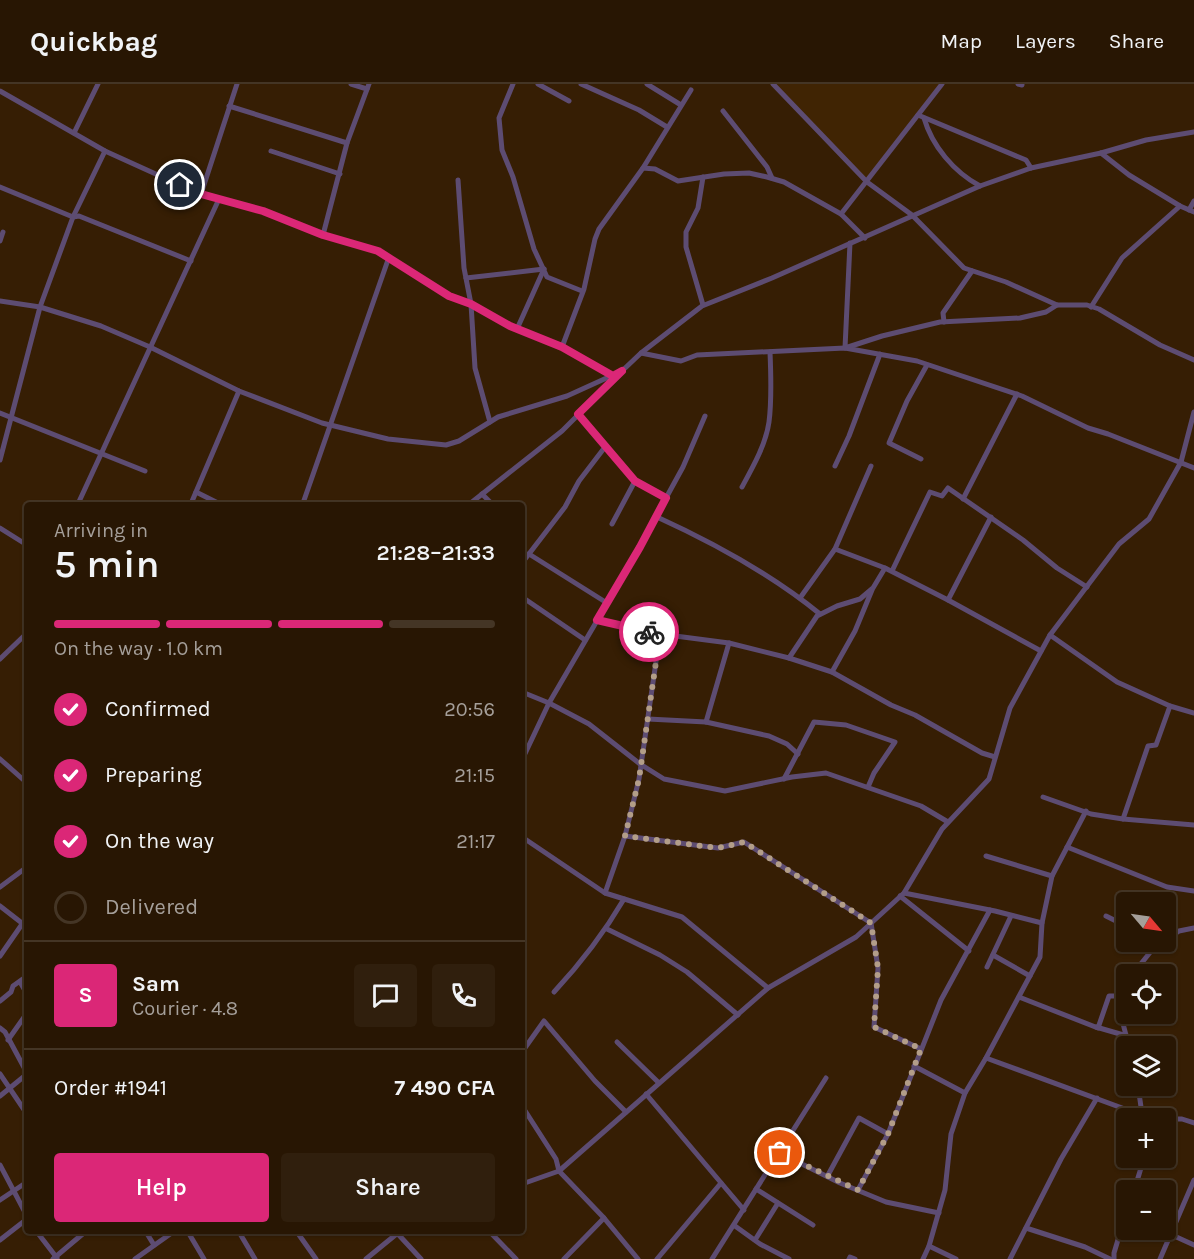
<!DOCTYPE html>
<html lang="en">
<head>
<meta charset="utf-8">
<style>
  :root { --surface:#281603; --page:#301f0d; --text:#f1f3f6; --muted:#a59f9a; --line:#443525; --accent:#db2777 }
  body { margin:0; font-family:Karla,sans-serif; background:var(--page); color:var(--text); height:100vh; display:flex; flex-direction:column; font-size:22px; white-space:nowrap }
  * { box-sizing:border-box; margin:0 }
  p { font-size:20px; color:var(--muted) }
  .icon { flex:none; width:33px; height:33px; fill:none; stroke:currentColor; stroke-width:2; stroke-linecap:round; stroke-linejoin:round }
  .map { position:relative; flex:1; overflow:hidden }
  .details { position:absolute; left:24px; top:418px; width:501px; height:732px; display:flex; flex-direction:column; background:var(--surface); border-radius:6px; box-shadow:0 2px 4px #0004,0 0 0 2px var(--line) }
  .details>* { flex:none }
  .needle { width:39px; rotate:119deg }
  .tools { position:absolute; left:1116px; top:808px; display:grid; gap:12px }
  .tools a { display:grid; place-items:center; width:60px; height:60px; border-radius:6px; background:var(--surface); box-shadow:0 2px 4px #0004,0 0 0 2px var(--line); font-size:30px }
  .pin { position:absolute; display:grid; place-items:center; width:51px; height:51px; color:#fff; margin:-26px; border:3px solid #fff; border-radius:50%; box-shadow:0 2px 6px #0007 }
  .courier { position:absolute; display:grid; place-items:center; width:60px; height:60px; margin:-30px; border:4px solid #db2777; border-radius:50%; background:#fff; color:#222; box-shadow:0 2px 8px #0007 }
  .overview em { font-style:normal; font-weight:600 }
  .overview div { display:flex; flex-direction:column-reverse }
  .overview { display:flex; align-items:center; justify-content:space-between; height:102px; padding:0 30px }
  h1 { font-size:39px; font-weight:600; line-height:45px }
  .bar { display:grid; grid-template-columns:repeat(4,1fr); gap:9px 6px; align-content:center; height:72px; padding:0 30px }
  .bar i { height:8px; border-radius:4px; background:var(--line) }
  .bar .active { background:var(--accent) }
  .bar p { grid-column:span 4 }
  .line { display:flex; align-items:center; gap:15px; padding:0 30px; border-top:2px solid var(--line) }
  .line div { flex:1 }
  .round { display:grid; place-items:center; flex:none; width:63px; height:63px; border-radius:6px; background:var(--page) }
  ol { padding:0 30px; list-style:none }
  li { display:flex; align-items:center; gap:18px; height:66px }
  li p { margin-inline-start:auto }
  li .icon { padding:6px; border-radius:50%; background:var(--accent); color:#fff; stroke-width:4 }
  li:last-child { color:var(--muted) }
  li i { width:33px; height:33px; border:3px solid var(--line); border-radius:50% }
  .action { display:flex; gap:12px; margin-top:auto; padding:12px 30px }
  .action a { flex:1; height:69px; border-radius:6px; background:var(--accent); color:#fff; font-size:24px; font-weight:600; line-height:69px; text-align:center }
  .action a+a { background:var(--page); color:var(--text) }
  header { display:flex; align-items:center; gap:36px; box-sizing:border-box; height:84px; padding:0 30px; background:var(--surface); border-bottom:2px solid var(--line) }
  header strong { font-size:28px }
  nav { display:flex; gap:33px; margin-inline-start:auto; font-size:21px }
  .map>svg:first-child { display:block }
</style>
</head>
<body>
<header>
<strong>Quickbag</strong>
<nav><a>Map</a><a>Layers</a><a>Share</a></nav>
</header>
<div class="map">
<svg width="1194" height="1175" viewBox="0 0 1194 1175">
  <rect width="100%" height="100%" fill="#361e04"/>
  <polygon fill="#402403" points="773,0 939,0 867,97"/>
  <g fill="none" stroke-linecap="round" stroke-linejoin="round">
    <g stroke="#5d4c72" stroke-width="5">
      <polyline points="351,0 367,5"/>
      <polyline points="513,0 499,34 502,66 513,93 534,165 547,193 582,207"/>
      <polyline points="538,0 569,17"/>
      <polyline points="581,0 639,26 667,43"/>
      <polyline points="647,0 681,21"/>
      <polyline points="773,0 867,98 912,131 964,184 1006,198 1057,221"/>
      <polyline points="1018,0 1022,1"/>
      <polyline points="0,7 105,67 180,101 219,115 263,127 323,151 378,167 449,212 471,220 510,242 562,263 584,205 595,155 599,145 643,84 655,85 678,97 724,90 749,89 767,93 784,98 841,130 942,0"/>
      <polyline points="229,22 347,59"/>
      <polyline points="723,27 767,83 772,94"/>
      <polyline points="918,31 1026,76 1031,84"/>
      <path d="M924,34C932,62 954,88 980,102"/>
      <polyline points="74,49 98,0"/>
      <polyline points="271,67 340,90"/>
      <polyline points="1101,69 1129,91 1180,122 1194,128"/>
      <polyline points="643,84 691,6"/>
      <polyline points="458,96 464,184 471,220 475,284 490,338"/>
      <polyline points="0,103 73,133 79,132 191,177"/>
      <polyline points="201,110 237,0"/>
      <polyline points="1189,126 1194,117"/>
      <polyline points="841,130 865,154"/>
      <polyline points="323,151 347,59 369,0"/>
      <polyline points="0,157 3,148"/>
      <polyline points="850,159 845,264 882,252 940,238 1020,234 1046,228 1057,221 1087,221 1099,225 1160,261 1194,276"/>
      <polyline points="466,194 544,185"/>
      <polyline points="0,217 40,223 101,242 150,263 239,307 322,339 388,355 446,361 459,357 498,333 567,312 622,287 641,269 702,222 772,194 980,102 1031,84 1101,69 1146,56 1194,48"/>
      <polyline points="703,221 686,163 686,148 698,124 703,93"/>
      <polyline points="1091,223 1122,174 1180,122"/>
      <polyline points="944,238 943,229 972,187"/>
      <polyline points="517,245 544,185"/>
      <polyline points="562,263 613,292"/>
      <polyline points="641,269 681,277 697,271 845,264 917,277 1022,312 1088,344 1108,350 1194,384"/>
      <polyline points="0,329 145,387"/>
      <polyline points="921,375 889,359 907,317 927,281"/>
      <polyline points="0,376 40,223 73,133 105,67"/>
      <polyline points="835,382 849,352 880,270"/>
      <path d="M742,403C753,383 766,360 769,338C772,315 771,291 770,268"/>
      <polyline points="196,408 224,422"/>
      <polyline points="482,410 494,422"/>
      <polyline points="666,414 683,383 705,332"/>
      <polyline points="963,415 1017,310"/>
      <polyline points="77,422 219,115"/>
      <polyline points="190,422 239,307"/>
      <polyline points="302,422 389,173"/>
      <polyline points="467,422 562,347 618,291"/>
      <path d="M657,433C714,459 771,490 820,530"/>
      <polyline points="612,440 635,397"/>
      <polyline points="0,444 27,461"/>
      <polyline points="835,465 885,484"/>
      <polyline points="529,470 607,519"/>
      <polyline points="522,479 565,423 579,397 605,363"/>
      <polyline points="892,487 930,408 942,412 948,404 1023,456 1057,484 1087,503"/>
      <polyline points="522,513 585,556"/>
      <polyline points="800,514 835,465 871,382"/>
      <polyline points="948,516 991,433"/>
      <polyline points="597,536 660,550 729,559 789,574 817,532 837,522 860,515 873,504 885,484 948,516 1041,567"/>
      <polyline points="1050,551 1117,598 1170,622 1194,629"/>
      <polyline points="789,574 832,588 891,621 915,631 982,669 995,673"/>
      <polyline points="0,575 27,549"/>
      <polyline points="832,588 855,547 872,506"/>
      <polyline points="522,608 549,619 589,640 640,680 664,695 725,707 792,693 826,689 921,722 948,738"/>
      <polyline points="648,635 706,638 769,652 787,660 798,670"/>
      <polyline points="706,638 729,559"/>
      <polyline points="0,675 27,699"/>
      <polyline points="522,676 549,619 640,463 666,414 635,397 578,330"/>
      <polyline points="784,695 814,638 846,641 895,658 874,689 868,703"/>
      <polyline points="1043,713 1091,730 1123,735 1194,741"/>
      <polyline points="1123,735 1148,662 1156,661 1170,622"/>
      <polyline points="625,752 718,764 744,758 871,839 878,884 874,943 921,965"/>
      <polyline points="522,753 605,809 682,833 768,904"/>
      <polyline points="1067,763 1167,803 1194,807"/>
      <polyline points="986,772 1052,792"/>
      <polyline points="0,803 27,783"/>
      <polyline points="605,809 625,752 639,695 660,550"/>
      <polyline points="904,809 995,827 1042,839"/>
      <polyline points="900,812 969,867"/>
      <polyline points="0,822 27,843"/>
      <polyline points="1106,832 1126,842"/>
      <polyline points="607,845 660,871 687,888 738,931"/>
      <polyline points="1166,856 1179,847 1194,844"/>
      <polyline points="993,871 1030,892"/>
      <polyline points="0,872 27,833"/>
      <polyline points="987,883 1011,832"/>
      <polyline points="1132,891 1152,866 1163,858"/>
      <polyline points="20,898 27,910"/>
      <path d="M554,908C581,879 604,849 624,815"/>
      <polyline points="1116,912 1129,963"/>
      <polyline points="1019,913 1098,944 1109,912 1116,912 1126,898"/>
      <polyline points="0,917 11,908 13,902 27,892"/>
      <polyline points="1096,943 1127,952"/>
      <polyline points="0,944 5,948 27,989"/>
      <polyline points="8,956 27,929"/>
      <polyline points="617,958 659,999"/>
      <polyline points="522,968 544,937 595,997 626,1028"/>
      <polyline points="986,974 1152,1035 1182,1035 1194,1039"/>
      <polyline points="914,982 965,1009"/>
      <polyline points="0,990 27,1030"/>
      <polyline points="1138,1002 1142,1030"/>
      <polyline points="646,1010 744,1126"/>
      <polyline points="0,1012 27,990"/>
      <polyline points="522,1022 556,1075 559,1087 604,1134 638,1175"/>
      <polyline points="780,1069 840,1099 886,1118 939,1129"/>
      <polyline points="0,1081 27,1132"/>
      <polyline points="828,1091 859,1034 888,1050"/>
      <polyline points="522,1100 559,1087 768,904 856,853 904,809 942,745 989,695 1010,624 1050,551 1119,460 1149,435 1181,378 1194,328"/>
      <polyline points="756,1105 813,1141"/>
      <polyline points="858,1106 888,1050 941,916 990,826"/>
      <polyline points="1134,1107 1144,1074"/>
      <polyline points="0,1116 27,1098"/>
      <polyline points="735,1142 760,1160 789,1175"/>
      <polyline points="1026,1144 1085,1163 1110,1175"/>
      <polyline points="37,1148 57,1174"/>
      <polyline points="146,1148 154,1161"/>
      <polyline points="188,1148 204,1175"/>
      <polyline points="239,1148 255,1175"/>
      <polyline points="297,1148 316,1175"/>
      <polyline points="490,1148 516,1175"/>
      <polyline points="397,1149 421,1175"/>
      <polyline points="1172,1151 1194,1161"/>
      <polyline points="0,1156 27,1135"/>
      <polyline points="755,1156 778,1119"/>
      <polyline points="929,1162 956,1175"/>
      <polyline points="53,1175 85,1148"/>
      <polyline points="135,1175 173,1148"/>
      <polyline points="366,1175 399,1148"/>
      <polyline points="564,1175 604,1134"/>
      <polyline points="657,1175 721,1099"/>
      <polyline points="712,1175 826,994"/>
      <polyline points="849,1175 850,1173 855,1175"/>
      <polyline points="923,1175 929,1162 945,1106 951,1050 965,1009 986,974 1040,873 1042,839 1052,792 1086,727"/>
      <polyline points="1010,1175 1061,1075 1097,1014"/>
      <polyline points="1114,1175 1114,1169 1126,1129"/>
      <polyline points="1160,1175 1194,1096"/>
    </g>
  </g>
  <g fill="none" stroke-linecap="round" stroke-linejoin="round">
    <polyline stroke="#b39e89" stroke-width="6" stroke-dasharray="0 10.8" points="649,548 660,550 639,695 625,752 718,764 744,758 871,839 878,884 874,943 921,965 888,1050 858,1106 780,1069"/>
    <polyline stroke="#db2777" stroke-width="8" points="180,101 201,110 263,127 323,151 378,167 449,212 471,220 510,242 562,263 613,292 622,287 578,330 635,397 666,414 640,463 597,536 649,548"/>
  </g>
</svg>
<div class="tools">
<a><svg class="needle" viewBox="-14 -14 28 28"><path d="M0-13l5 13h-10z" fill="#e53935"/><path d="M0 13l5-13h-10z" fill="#a59f9a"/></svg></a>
<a><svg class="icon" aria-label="locate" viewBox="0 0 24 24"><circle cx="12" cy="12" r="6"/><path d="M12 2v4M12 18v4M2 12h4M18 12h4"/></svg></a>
<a><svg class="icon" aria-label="layers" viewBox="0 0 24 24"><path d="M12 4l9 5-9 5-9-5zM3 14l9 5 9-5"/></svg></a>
<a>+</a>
<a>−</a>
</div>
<div class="pin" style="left:780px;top:1069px;background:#ea580c"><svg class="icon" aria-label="bag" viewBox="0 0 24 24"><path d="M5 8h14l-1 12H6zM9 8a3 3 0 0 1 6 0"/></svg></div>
<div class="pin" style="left:180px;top:101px;background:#1f2937"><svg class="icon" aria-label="home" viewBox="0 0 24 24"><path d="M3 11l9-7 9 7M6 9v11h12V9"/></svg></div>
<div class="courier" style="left:649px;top:548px"><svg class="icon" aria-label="bike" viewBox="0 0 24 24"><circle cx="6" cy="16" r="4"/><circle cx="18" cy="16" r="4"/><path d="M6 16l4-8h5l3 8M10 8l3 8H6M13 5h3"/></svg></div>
<section class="details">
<div class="overview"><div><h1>5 min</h1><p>Arriving in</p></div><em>21:28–21:33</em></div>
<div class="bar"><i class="active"></i><i class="active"></i><i class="active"></i><i></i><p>On the way · 1.0 km</p></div>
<ol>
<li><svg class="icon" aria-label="check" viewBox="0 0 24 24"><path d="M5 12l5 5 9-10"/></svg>Confirmed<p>20:56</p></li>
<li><svg class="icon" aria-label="check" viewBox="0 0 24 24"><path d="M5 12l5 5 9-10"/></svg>Preparing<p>21:15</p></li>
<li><svg class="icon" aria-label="check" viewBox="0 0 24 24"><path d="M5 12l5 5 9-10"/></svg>On the way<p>21:17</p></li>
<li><i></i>Delivered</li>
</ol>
<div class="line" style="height:108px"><b class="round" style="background:var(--accent);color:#fff">S</b><div><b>Sam</b><p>Courier · 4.8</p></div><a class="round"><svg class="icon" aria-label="chat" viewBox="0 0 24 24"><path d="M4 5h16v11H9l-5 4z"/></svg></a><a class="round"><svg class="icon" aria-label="phone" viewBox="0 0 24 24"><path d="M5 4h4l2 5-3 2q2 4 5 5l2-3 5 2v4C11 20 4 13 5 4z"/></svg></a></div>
<div class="line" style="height:78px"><div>Order #1941</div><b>7 490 CFA</b></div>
<div class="action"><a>Help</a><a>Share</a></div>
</section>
</div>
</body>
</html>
